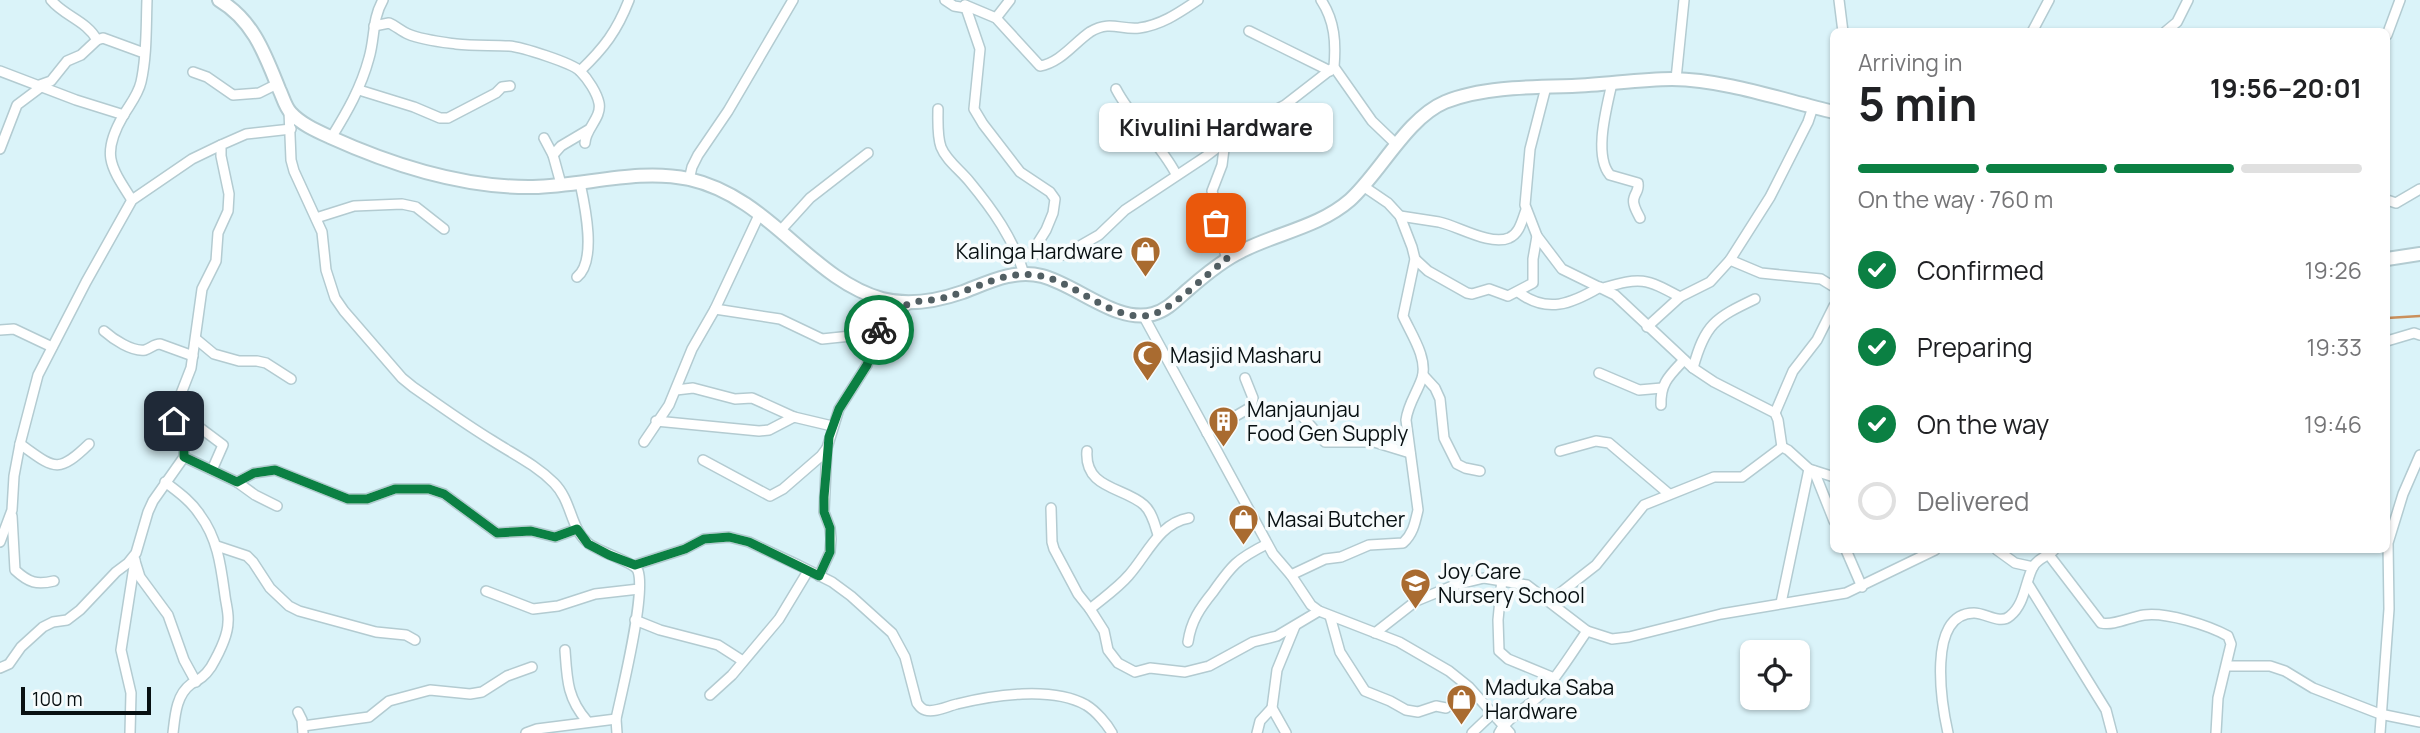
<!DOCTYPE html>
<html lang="en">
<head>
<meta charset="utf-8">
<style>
  :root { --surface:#fff; --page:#f2f2f2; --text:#202124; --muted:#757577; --line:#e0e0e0; --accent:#0b8043 }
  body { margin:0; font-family:Manrope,sans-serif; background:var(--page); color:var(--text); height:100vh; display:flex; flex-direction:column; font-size:26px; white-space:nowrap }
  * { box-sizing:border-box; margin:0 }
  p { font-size:23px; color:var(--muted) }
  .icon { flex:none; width:38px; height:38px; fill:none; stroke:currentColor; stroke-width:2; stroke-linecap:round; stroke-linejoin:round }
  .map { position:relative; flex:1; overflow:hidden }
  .details { position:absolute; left:1830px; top:28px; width:560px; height:525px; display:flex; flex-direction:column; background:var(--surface); border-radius:10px; box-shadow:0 2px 5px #0004 }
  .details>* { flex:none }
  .tools { position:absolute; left:1740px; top:640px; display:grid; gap:14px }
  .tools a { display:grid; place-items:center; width:70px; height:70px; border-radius:10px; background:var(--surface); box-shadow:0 2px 5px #0004; font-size:35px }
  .scale { position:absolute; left:21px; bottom:18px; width:130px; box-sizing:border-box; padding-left:7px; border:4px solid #081012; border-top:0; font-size:19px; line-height:24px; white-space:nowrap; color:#081012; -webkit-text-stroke:5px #f7fcfd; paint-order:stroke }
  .pin { position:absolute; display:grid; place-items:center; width:60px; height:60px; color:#fff; margin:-30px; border-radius:14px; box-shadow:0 4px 10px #0006 }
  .courier { position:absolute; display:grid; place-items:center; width:70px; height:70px; margin:-35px; border:5px solid #0b8043; border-radius:50%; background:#fff; color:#222; box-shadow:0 2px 9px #0007 }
  .bubble { position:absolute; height:49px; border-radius:10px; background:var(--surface); box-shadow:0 2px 5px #0004; font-size:23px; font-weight:700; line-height:49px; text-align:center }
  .summary em { font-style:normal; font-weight:700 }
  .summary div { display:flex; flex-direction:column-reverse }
  .summary { display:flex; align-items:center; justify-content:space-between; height:119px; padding:0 28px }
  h1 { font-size:46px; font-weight:700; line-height:52px }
  .bar { display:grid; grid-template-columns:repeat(4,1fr); gap:10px 7px; align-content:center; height:84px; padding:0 28px }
  .bar i { height:9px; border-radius:5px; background:var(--line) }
  .bar .selected { background:var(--accent) }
  .bar p { grid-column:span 4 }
  ol { padding:0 28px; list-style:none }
  li { display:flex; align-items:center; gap:21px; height:77px }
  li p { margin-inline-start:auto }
  li .icon { padding:7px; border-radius:50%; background:var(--accent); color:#fff; stroke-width:4 }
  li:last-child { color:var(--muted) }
  li i { width:38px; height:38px; border:4px solid var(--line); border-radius:50% }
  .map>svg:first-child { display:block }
</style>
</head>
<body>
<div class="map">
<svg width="2420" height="733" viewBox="0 0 2420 733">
  <rect width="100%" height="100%" fill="#daf3f9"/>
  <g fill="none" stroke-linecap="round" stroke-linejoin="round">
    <polyline stroke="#ca8f5b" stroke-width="2.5" points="2387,318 2420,316"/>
    <defs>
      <g id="street">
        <path d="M51,0C64,16 87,21 97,40"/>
        <polyline points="945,0 954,6 966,8"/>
        <path d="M1321,0C1335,21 1336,43 1334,67L1372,121L1397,145"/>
        <polyline points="1839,0 1843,32"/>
        <polyline points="965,5 980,49 974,109 983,124 1020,172 1050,192 1055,199 1053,213 1046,230 1031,254"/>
        <path d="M965,5L996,18L1040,66C1060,63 1074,43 1090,32C1110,20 1120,30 1139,28C1162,25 1180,12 1198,0"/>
        <polyline points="996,18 1010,0"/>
        <path d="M374,26L389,23C396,26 401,31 408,34C422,40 441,42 456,44C474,46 492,45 509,46C522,47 572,63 580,71C588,79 597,93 599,103C602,118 585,129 585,143"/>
        <polyline points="1249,31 1330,71"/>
        <polyline points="2032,32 2049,0"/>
        <polyline points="2165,32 2177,22 2188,0"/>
        <polyline points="2387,35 2400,0"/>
        <polyline points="0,71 76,100 124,115"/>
        <path d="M580,71C604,48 617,31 629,0"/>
        <polyline points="193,72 207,77 233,95 259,93 277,84"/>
        <polyline points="1676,79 1684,0"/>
        <path d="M1612,83C1607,107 1593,155 1610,175L1638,183C1639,191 1636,191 1634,198C1632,204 1637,212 1640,218"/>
        <polyline points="37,86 51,81 67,61 81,55 97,40 103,38 144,53"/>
        <polyline points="1546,87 1530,149 1525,205 1537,236 1562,269 1615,295 1693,368 1714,382 1775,413 1778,420 1782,447"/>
        <path d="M1116,89C1132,120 1160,143 1176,174"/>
        <polyline points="359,90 414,107 440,118 448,118 496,93 502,87 510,86"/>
        <path d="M938,109C938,121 937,136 941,147C946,160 960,170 969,181C993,210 1013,238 1024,274"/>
        <path d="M289,111L291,160L294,171L322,232L326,270L335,298L344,311L402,378L413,387C439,405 465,424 493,441C515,455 536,465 554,483C572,501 570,528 588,543C598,552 635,562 638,571C646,594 622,691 616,719L617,733"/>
        <path d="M331,138C347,112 361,88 369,58C375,38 372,19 383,0"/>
        <polyline points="544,138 553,155 561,184"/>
        <polyline points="1225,141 1222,165 1212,191 1217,209 1216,223 1227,259"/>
        <polyline points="0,149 17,105 41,87"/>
        <polyline points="553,155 561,146 588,130"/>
        <polyline points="689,180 692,167 698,155 728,111 793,0"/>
        <path d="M132,200C110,166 101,154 123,116C130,104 138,95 141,82C147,56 146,27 147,0"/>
        <polyline points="2387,200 2396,203 2420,189"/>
        <path d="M1400,216C1413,218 1426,220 1439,222C1458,226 1490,246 1509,238C1520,233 1522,220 1526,210"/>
        <polyline points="316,218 354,206 402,204 416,207 444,229"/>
        <polyline points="781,230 810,198 868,153"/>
        <polyline points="1017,253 1064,255 1099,235 1125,210 1205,157 1250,123 1285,105 1334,67"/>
        <polyline points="1415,259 1428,271 1467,293 1472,294 1489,289 1508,296 1533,283 1533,259 1537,236"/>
        <polyline points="1730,260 1761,273 1821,279 1834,287"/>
        <path d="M577,277C597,261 585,206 580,183"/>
        <path d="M1603,288C1641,277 1645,278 1680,297"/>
        <path d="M1518,292C1547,314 1571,304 1600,287"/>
        <polyline points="715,309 780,319 822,339 851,336 859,334 874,322 885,322"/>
        <polyline points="1143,315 1273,554 1291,575 1311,605 1319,611 1399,642 1449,671 1469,687 1510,733"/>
        <polyline points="1647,327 1680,297 1710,282 1730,260 1770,197 1808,122 1813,107"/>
        <polyline points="0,330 14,329 52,347"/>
        <path d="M104,331C113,339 132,352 145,350C151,348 154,344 160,344L193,356"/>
        <polyline points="196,339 214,354 239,361 257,361 266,363 291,379"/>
        <polyline points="2387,341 2414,333 2420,335"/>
        <path d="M1693,368C1705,324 1715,318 1755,299"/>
        <polyline points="1599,373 1639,390 1662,388"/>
        <polyline points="1423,375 1435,388 1440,399 1444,438 1457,464 1465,468 1480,471"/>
        <polyline points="676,390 693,388 735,399 752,398 794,417"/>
        <path d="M1661,405C1660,383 1670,375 1684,360"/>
        <polyline points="175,409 223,445 212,470"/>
        <polyline points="1775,413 1793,371 1817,340 1834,306"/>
        <polyline points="1301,415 1325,442 1374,442 1410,453"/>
        <polyline points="656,421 759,431 769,430 794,417 832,426"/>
        <polyline points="1207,433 1251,407 1253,398 1245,378"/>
        <polyline points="644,442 669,405 692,349 715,309 760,213"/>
        <path d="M20,444C54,468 57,475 89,444"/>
        <path d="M1087,451C1084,489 1124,487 1144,505C1152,512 1155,525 1158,535"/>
        <polyline points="1560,451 1596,441 1609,443 1669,494"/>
        <polyline points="184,457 237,482 254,473 275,470 348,499 367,499 395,489 429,489 444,494 497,533 531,531 555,537 577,529"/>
        <polyline points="703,460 770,496 783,489 821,456 827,448 839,409 867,365 878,332 885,322 910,303"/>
        <polyline points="1814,471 1834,521"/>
        <path d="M165,482C178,492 191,501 200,515C218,539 221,567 225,596C226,604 229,614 228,622C228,637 218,655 211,667C205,676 200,679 191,684C176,695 175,716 173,733"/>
        <polyline points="237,482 255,495 277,506"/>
        <polyline points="1051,508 1052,542 1054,549 1078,594 1090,609 1104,631 1108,650 1118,663 1135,672 1150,668 1185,672 1209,666 1253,642 1277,636 1319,611"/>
        <path d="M12,516L15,570C29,583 37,585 54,581"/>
        <polyline points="0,542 12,510 14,476 20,444 38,375 86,282 132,200 192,159 221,145"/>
        <polyline points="217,546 247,556 253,562 270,588 289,606 299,611 376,632 406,635 415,640"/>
        <polyline points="1846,550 1862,587"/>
        <polyline points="1997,550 2015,563 2033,567"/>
        <path d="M2049,555L2101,623C2114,626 2130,617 2144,615C2166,612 2208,625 2228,636L2231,644L2218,698L2216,733"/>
        <polyline points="135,561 140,577 168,615 184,660 196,682"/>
        <path d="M635,565L685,549L704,539L729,537L749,542L798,565L832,582L851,596L892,633L905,657L917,703C920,707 921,709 925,710C935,713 948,706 957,704C993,695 1052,686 1086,705C1096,711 1107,724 1112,733"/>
        <path d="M1291,575L1325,559L1341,557L1369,545L1403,543C1413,534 1415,523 1418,510L1406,420C1408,404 1417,393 1422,378C1428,358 1411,334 1403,316L1415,259L1412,247L1400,216L1388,203L1363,186"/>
        <polyline points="819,576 830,552 831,539 830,528 824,512 827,448"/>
        <polyline points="1502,579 1498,620 1499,651 1508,659 1554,678"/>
        <polyline points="2028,584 2106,710 2112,733"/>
        <polyline points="486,591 533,609 558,606 595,594 639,589"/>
        <polyline points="1550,601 1596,565 1644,505 1714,477 1742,477 1782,447 1788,450 1809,469 1834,477"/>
        <polyline points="1781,603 1809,469"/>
        <path d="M1090,609C1103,598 1118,588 1129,575C1147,555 1159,523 1189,518"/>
        <polyline points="1330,616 1340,652 1365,691 1390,701 1406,710 1418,712 1436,706 1446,708"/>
        <polyline points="635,620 660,630 718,645 743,661"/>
        <polyline points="1375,633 1416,601 1455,585 1484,578 1527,585 1587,631 1612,639 1629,637 1721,614 1846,593 1935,550"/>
        <path d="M1188,642C1191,621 1200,608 1213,592C1232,565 1237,559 1267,544"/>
        <path d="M565,650C567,679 567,698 587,721"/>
        <polyline points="2227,666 2270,666 2285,671 2313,688 2380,714 2420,722"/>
        <polyline points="0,668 9,664 21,647 43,627 53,622 67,620 80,610 116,572 128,563 136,553 148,512 153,501 184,457 184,449 174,421 175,409 191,368 202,289 216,261 218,233 228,211 229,194 221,156 221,145 246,134 291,129"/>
        <polyline points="710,695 732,675 779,619 808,571"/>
        <polyline points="298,712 302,720 303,733"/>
        <polyline points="303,726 369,717 389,701 430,690 470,694 482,692 507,676 532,667"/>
        <polyline points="130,733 131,693 121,650 135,560"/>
        <polyline points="526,733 537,729 616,719"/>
        <polyline points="1257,733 1260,721 1272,708"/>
        <polyline points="1286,733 1272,708 1277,670 1295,626"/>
        <polyline points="1472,733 1493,713"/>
        <path d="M1499,733C1508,716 1531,706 1544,691C1560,673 1573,651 1587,631"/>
        <path d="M1948,733C1942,706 1926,613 1974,613C1986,613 2000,625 2010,616C2025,604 2025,582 2033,567C2037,559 2048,556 2054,550"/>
        <polyline points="2380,733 2389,609 2388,543 2403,494 2420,455"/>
      </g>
      <g id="secondary">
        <path d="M219,0C253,20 265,54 279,89C283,97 285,107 291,113C301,124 317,131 330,137C394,166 463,188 533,187C585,186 637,168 689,179C770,197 810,279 882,299C909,306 937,301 963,292C989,282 1014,269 1042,276C1077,285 1117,324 1153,314C1168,310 1178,298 1190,288C1206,274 1223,260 1242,251C1277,233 1319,227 1350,200C1380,173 1407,118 1445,102C1481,87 1532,87 1572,86C1605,85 1639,79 1672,79C1727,80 1782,100 1834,112"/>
        <polyline points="2387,259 2420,254"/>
      </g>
    </defs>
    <use href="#street" stroke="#b3cbd1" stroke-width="12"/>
    <use href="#secondary" stroke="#b3cbd1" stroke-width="16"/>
    <use href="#street" stroke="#fff" stroke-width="9"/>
    <use href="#secondary" stroke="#fff" stroke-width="12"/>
  </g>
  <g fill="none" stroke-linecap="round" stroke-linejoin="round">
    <path stroke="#525f63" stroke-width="7" stroke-dasharray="0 12.6" d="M879,330C886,321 900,306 911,303C921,300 933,301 943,298C975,290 1001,271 1035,275C1074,279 1111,323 1150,315C1171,311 1207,273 1227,259L1216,223"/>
    <polyline stroke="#0b8043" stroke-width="9" points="174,421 184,449 184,457 237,482 254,473 275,470 348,499 367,499 395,489 429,489 444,494 497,533 531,531 555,537 577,529 588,544 609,555 635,565 685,549 704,539 729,537 749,542 819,576 830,552 830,528 824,512 824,497 829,437 839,409 867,365 879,330"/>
  </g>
  <defs>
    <symbol id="shop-pin" viewBox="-11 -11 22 30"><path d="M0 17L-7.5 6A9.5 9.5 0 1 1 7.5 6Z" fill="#a96b30" stroke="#f7fcfd"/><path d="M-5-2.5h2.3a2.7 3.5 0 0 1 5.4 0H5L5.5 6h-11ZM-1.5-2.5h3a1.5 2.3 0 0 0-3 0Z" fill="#fff"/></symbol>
    <symbol id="mosque-pin" viewBox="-11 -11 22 30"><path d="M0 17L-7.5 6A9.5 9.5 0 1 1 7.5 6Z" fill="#a96b30" stroke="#f7fcfd"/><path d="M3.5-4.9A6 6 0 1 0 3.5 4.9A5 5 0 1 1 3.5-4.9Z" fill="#fff"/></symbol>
    <symbol id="building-pin" viewBox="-11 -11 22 30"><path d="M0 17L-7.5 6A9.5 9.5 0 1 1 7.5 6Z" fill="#a96b30" stroke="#f7fcfd"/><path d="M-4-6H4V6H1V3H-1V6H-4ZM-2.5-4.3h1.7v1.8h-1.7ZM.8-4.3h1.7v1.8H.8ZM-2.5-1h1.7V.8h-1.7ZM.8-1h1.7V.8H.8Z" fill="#fff"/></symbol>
    <symbol id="school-pin" viewBox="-11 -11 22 30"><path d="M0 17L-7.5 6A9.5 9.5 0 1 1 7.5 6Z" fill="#a96b30" stroke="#f7fcfd"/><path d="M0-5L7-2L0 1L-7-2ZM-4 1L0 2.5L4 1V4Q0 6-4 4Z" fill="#fff"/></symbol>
  </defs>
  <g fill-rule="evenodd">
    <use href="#shop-pin" x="1128" y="234" width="35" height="47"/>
    <use href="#mosque-pin" x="1130" y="338" width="35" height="47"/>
    <use href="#building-pin" x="1206" y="404" width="35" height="47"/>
    <use href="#shop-pin" x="1226" y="502" width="35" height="47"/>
    <use href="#school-pin" x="1398" y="566" width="35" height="47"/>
    <use href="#shop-pin" x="1444" y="682" width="35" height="47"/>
  </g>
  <g text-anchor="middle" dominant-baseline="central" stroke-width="7" stroke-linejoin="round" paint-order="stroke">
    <g font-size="21" fill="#081012" stroke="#f7fcfd" text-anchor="start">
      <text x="1123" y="251" text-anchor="end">Kalinga Hardware</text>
      <text x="1170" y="355">Masjid Masharu</text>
      <text x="1247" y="409">Manjaunjau<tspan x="1247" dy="24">Food Gen Supply</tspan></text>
      <text x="1267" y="519">Masai Butcher</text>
      <text x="1438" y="571">Joy Care<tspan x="1438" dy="24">Nursery School</tspan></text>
      <text x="1485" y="687">Maduka Saba<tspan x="1485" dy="24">Hardware</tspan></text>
    </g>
  </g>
</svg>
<div class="tools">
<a><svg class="icon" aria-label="locate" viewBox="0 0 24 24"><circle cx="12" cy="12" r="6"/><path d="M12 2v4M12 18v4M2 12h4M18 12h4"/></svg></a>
</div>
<div class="scale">100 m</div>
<div class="pin" style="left:1216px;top:223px;background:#ea580c"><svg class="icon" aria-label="bag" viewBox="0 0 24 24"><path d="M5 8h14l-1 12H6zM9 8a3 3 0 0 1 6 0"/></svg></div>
<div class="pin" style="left:174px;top:421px;background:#1f2937"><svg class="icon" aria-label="home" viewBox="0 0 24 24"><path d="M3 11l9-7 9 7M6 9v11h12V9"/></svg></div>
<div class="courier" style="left:879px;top:330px"><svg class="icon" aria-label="bike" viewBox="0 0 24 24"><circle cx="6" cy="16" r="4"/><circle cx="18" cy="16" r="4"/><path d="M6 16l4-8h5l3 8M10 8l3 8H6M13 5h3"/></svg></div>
<div class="bubble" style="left:1099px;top:103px;width:234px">Kivulini Hardware</div>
<section class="details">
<div class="summary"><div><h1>5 min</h1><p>Arriving in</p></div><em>19:56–20:01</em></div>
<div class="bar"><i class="selected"></i><i class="selected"></i><i class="selected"></i><i></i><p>On the way · 760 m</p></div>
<ol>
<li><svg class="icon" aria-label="check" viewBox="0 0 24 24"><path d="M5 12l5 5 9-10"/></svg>Confirmed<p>19:26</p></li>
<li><svg class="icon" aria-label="check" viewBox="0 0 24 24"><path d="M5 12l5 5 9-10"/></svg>Preparing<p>19:33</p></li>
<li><svg class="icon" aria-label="check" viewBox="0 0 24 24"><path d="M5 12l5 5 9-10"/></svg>On the way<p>19:46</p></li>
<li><i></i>Delivered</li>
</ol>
</section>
</div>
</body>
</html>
